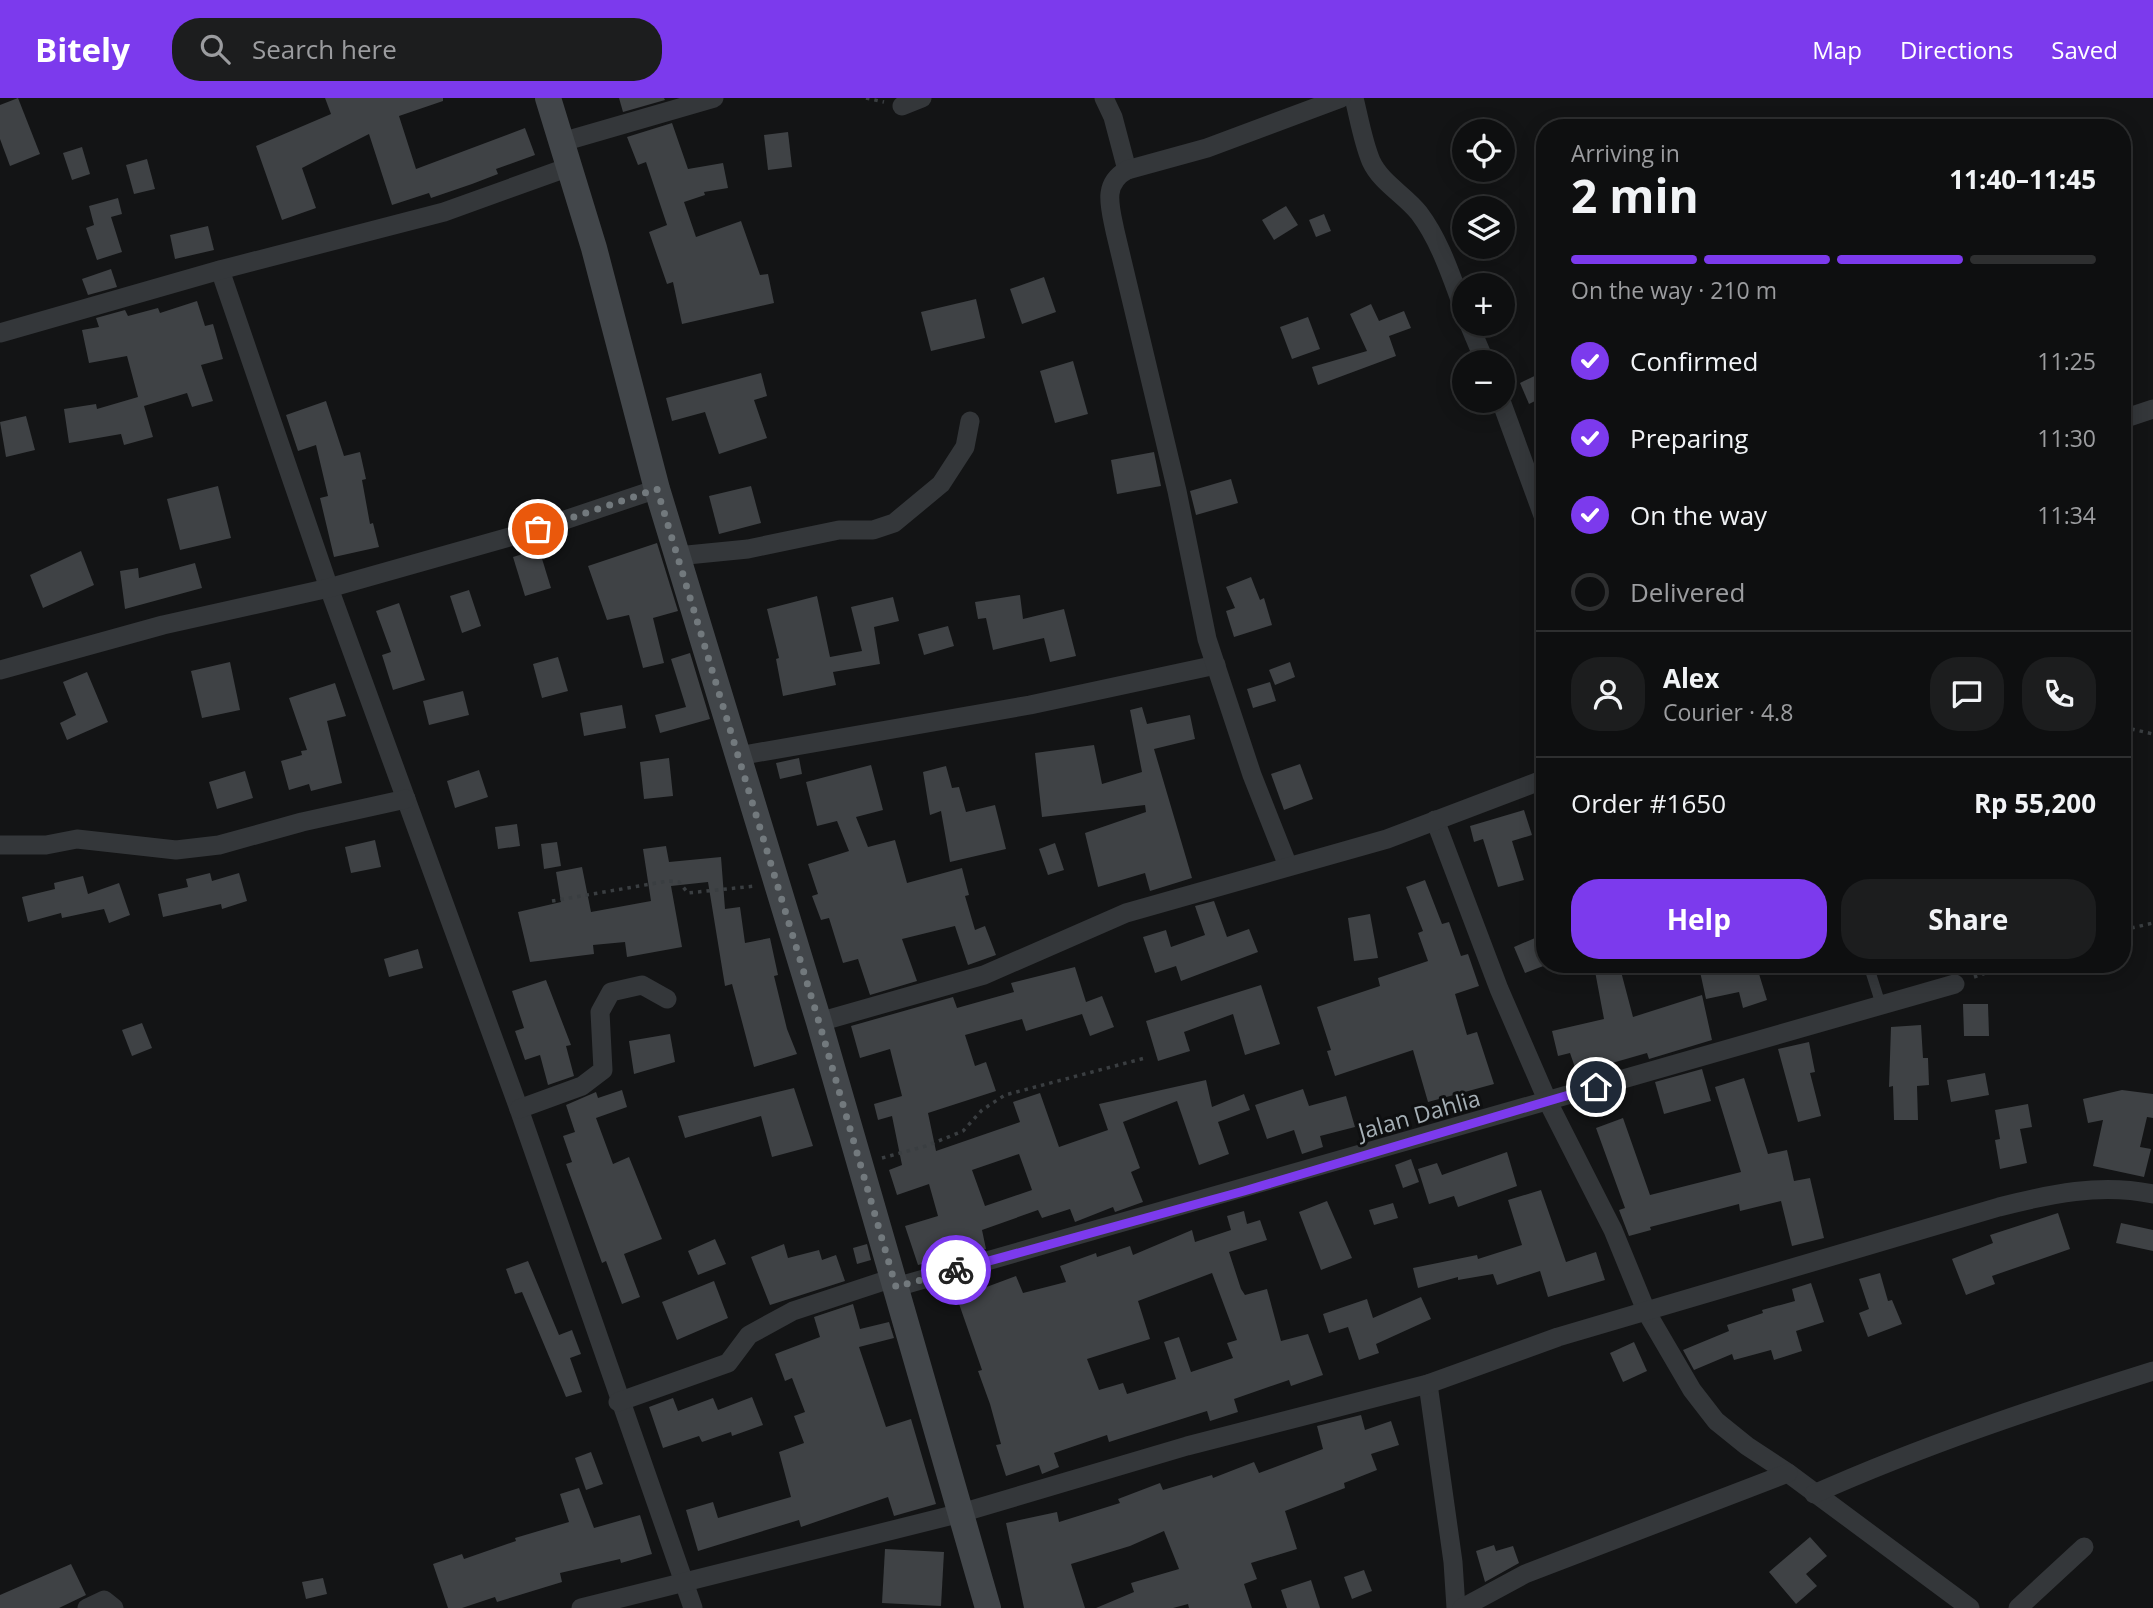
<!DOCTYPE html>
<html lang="en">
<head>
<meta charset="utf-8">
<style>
  :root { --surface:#0e0f10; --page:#1c1d1e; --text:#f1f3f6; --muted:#9b9c9f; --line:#2e2f30; --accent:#7c3aed }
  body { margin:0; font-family:"Open Sans",sans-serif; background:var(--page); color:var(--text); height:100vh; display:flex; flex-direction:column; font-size:26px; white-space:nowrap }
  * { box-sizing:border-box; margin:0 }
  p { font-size:23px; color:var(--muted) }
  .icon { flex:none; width:38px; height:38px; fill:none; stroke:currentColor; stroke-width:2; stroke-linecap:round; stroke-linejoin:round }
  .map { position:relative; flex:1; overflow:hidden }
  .details { position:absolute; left:1536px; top:21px; width:595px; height:854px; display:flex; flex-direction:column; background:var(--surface); border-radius:28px; box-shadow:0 4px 18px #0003,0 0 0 2px var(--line) }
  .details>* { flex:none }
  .controls { position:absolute; left:1452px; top:21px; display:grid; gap:14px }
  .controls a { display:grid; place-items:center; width:63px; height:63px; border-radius:50%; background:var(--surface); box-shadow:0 4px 18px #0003,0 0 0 2px var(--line); font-size:35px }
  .pin { position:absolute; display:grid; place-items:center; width:60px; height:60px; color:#fff; margin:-30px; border:4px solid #fff; border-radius:50%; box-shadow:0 2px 7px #0007 }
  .courier { position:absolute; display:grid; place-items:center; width:70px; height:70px; margin:-35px; border:5px solid #7c3aed; border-radius:50%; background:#fff; color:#222; box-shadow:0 2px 9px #0007 }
  .head em { font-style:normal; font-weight:700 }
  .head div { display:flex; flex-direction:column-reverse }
  .head { display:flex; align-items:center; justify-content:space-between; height:119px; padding:0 35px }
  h1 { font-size:46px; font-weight:700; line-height:52px }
  .bar { display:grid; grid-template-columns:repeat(4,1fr); gap:10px 7px; align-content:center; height:84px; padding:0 35px }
  .bar i { height:9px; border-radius:5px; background:var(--line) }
  .bar .active { background:var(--accent) }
  .bar p { grid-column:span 4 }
  .line { display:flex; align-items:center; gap:18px; padding:0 35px; border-top:2px solid var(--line) }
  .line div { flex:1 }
  .round { display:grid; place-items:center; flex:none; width:74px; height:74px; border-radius:28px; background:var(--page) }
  ol { padding:0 35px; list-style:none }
  li { display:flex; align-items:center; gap:21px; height:77px }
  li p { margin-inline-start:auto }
  li .icon { padding:7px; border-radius:50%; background:var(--accent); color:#fff; stroke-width:4 }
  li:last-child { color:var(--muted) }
  li i { width:38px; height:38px; border:4px solid var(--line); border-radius:50% }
  .button { display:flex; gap:14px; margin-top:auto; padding:14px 35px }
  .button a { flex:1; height:80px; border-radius:28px; background:var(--accent); color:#fff; font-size:28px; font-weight:700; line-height:80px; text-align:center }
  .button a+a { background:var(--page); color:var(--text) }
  header { display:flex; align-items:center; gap:42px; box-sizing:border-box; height:98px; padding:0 35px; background:var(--accent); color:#fff }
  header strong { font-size:33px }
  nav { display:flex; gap:38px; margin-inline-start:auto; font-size:24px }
  .search { width:490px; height:63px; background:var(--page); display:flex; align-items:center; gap:18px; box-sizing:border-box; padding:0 24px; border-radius:28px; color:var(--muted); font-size:26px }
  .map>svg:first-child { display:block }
</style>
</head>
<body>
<header>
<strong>Bitely</strong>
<div class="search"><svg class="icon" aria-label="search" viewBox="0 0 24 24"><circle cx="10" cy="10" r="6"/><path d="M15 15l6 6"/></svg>Search here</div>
<nav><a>Map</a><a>Directions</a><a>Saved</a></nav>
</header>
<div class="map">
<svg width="2153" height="1510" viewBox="0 0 2153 1510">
  <rect width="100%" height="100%" fill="#131415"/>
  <g fill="#3f4245" fill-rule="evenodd">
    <polygon points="18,0 40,56 10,68 0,41 0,7"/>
    <polygon points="325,0 443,0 443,3 399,18 416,71 525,30 535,57 496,71 498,76 472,86 431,100 429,95 392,107 369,36 302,70 316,110 282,122 256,48 331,16"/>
    <polygon points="619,0 664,0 665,2 623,14"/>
    <polygon points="672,25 688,71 723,65 728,90 704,94 705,97 684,104 696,139 741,123 760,177 768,176 774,205 682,226 673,184 667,186 649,134 667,127 646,64 638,67 627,39"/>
    <polygon points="788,34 792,69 768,72 764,37"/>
    <polygon points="82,49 90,76 72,82 63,55"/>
    <polygon points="147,61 155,91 134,96 126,67"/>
    <polygon points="118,100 122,116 111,119 122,154 97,162 86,130 94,127 89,108"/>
    <polygon points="1286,108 1298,127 1274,142 1262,122"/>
    <polygon points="1324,116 1331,133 1316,139 1309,122"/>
    <polygon points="208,128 214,152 175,161 170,137"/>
    <polygon points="111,171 117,189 88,197 82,181"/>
    <polygon points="1044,179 1056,214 1022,226 1010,191"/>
    <polygon points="976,201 985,240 931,253 921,214"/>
    <polygon points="197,203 205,228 213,226 223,261 201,267 213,303 192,309 187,295 144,308 153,339 124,347 121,336 69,345 64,311 96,306 97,311 138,299 127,258 89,265 82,232 99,229 96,220 125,212 128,218 158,210 160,215"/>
    <polygon points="1371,206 1379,223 1404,213 1411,230 1389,238 1396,258 1318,287 1312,269 1367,253 1350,216"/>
    <polygon points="1308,219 1320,251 1292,261 1280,229"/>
    <polygon points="1073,263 1088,316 1055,325 1040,273"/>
    <polygon points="1545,273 1545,298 1529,306 1520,285"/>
    <polygon points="761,275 767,298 754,302 767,340 719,356 705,314 672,323 666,300"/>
    <polygon points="326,303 344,358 360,354 366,381 362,382 370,426 373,425 379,449 334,459 320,400 328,398 316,347 298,353 286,317"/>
    <polygon points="26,318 35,352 6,359 0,324"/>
    <polygon points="1154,354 1161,388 1117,396 1111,362"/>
    <polygon points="1231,381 1238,405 1196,417 1190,393"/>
    <polygon points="218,388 231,440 180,452 167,401"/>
    <polygon points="751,388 761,425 719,436 709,398"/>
    <polygon points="657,445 678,513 653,520 664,565 643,570 629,517 607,522 588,468"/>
    <polygon points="539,451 551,490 525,498 513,459"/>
    <polygon points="81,453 94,487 43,510 30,477"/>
    <polygon points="195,465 202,490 125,511 120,473 138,470 139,480"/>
    <polygon points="1251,479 1260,502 1264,500 1272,527 1234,539 1226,513 1235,510 1226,489"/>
    <polygon points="469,492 481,528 462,535 450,498"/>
    <polygon points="1020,497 1023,521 1064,511 1076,558 1050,564 1044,540 993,552 986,520 978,521 975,504"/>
    <polygon points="817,498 830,559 862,553 851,509 893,499 899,523 874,529 880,566 833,574 836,587 783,598 776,561 779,560 767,511"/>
    <polygon points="399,505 425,582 393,592 382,557 391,554 376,513"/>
    <polygon points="948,528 954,548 924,557 918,536"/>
    <polygon points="690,555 710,621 660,635 655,617 686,609 671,561"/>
    <polygon points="558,559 568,593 542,600 533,566"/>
    <polygon points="230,564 240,612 202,620 191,573"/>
    <polygon points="1290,564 1295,579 1275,587 1269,572"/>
    <polygon points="87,574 108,624 67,642 60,625 76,617 63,584"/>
    <polygon points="1270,584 1276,603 1253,610 1247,591"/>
    <polygon points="335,585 346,618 327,623 342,685 311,693 309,686 289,692 281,663 302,657 301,653 307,652 289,600"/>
    <polygon points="463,593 469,617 429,627 423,603"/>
    <polygon points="622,607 626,630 584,638 580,615"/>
    <polygon points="1142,609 1147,626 1190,617 1195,641 1154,651 1192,780 1150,793 1145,775 1098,789 1085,735 1146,714 1145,707 1042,719 1035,655 1094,647 1102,686 1142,674 1130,612"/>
    <polygon points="669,660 673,698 644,701 640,664"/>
    <polygon points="799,660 802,676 780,681 776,665"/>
    <polygon points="1300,666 1313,701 1284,712 1271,676"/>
    <polygon points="871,667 883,712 856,719 868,749 895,742 907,785 962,770 969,797 965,798 975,832 985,828 996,857 968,867 955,828 902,841 917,883 870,897 858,861 843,865 829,820 821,822 812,798 818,796 808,766 849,753 837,723 817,728 806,684"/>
    <polygon points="946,668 952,690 959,689 966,714 995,707 1006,751 950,764 941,713 930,717 923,674"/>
    <polygon points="479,672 488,699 455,710 447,683"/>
    <polygon points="245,673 253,700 217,711 209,684"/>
    <polygon points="1524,712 1532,737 1512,743 1524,782 1498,789 1483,741 1474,744 1470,728"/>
    <polygon points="517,726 520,748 498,751 495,729"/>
    <polygon points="375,742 381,769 351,775 345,749"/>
    <polygon points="557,744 561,768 544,771 541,746"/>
    <polygon points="1055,745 1064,772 1048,777 1039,751"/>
    <polygon points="666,748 669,764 721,759 725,811 740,809 745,845 770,840 778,877 774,878 787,931 797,956 754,969 732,886 725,888 708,784 671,788 682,849 627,859 625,844 593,847 594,856 530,864 518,814 561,804 556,774 582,769 591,814 651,803 643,751"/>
    <polygon points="210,775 212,783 239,775 247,803 222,811 221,806 163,819 158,796 188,789 186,781"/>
    <polygon points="83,778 88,796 119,785 130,817 109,825 104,811 62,820 61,815 28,824 22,799 55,791 54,785"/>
    <polygon points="1425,782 1442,826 1449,824 1461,858 1468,856 1479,888 1455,896 1467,937 1477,934 1494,986 1428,1004 1413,952 1335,978 1327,953 1331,952 1317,909 1380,888 1378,880 1428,863 1418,835 1423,833 1406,789"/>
    <polygon points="1214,803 1227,839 1249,831 1258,854 1181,883 1176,868 1155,875 1143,839 1166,832 1171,849 1205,837 1195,808"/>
    <polygon points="1370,816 1378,860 1354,863 1348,820"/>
    <polygon points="1535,840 1546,867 1525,875 1514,849"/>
    <polygon points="418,851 423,870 389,879 384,861"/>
    <polygon points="1603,866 1619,866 1633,919 1702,897 1712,942 1649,961 1647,955 1598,969 1600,975 1579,981 1570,955 1558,958 1552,933 1604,921 1594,868"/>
    <polygon points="1709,866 1723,866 1725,874 1756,866 1767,902 1743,910 1739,894 1706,901 1699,869"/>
    <path d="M1075,869L1086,904L1102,898L1114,929L1090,938L1082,916L1026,933L1022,921L965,937L975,968L986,964L996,993L928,1015L936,1053L1020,1024L1013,1004L1040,995L1059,1049L1108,1032L1099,1006L1206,982L1212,1009L1244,996L1250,1012L1218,1024L1229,1056L1199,1067L1177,1003L1123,1024L1140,1070L1131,1074L1143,1104L1115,1114L1113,1109L1075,1124L1070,1111L1042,1120L1038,1112L982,1132L986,1151L918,1167L905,1128L938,1118L929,1086L897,1097L889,1072L902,1067L892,1018L878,1022L874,1006L902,998L890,951L860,960L851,928L953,899L957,910L1014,894L1011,885ZM1019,1056L1032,1092L985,1108L972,1072Z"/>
    <polygon points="546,882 571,947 566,948 574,978 548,987 540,957 525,962 515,933 524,930 512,893"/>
    <polygon points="1261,887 1280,946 1245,957 1233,916 1184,934 1190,953 1158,963 1146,923"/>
    <polygon points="1963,906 1988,906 1989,938 1964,938"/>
    <polygon points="142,925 152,950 132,958 122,932"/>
    <polygon points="1921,927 1923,960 1928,960 1929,987 1917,988 1918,1022 1894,1022 1893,988 1889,989 1891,929"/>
    <polygon points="670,936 675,964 634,976 629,943"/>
    <polygon points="1809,944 1815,974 1810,975 1821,1018 1798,1024 1778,951"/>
    <polygon points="1702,971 1711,1003 1664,1016 1655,984"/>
    <polygon points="1985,975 1989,997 1951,1004 1947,982"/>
    <polygon points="1744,980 1768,1056 1787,1052 1794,1083 1810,1080 1824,1140 1792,1148 1781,1103 1740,1113 1739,1106 1650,1129 1651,1132 1629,1138 1619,1112 1625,1110 1596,1030 1623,1020 1650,1097 1741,1074 1715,989"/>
    <polygon points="794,990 813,1048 772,1059 761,1018 685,1040 678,1018"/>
    <polygon points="1303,991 1309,1008 1346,998 1355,1029 1320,1038 1323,1049 1302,1056 1294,1032 1267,1041 1255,1007"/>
    <polygon points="622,992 627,1009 596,1020 613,1066 629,1059 662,1141 624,1156 640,1199 622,1206 606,1163 602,1165 566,1066 572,1064 563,1038 575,1034 566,1007 596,994 598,1000"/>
    <polygon points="2122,992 2153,996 2153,1020 2147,1019 2140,1049 2151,1051 2144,1079 2093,1068 2103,1022 2088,1025 2083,1001"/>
    <polygon points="2028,1006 2032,1029 2020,1031 2027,1065 2000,1071 1995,1042 2000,1041 1995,1012"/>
    <polygon points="1507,1054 1517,1088 1458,1109 1454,1098 1429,1106 1418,1071 1437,1065 1442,1077"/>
    <polygon points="1411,1061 1419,1084 1403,1090 1395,1067"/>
    <polygon points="1541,1092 1566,1164 1596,1154 1605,1182 1548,1199 1540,1173 1497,1187 1493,1176 1458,1182 1458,1179 1418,1190 1413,1170 1477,1157 1478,1161 1522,1147 1508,1102"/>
    <polygon points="1327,1103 1352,1160 1321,1172 1299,1114"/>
    <polygon points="1393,1105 1398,1120 1374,1127 1369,1112"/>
    <path d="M1244,1113L1247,1126L1260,1122L1267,1142L1229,1154L1241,1191L1245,1197L1267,1191L1281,1243L1308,1236L1323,1277L1291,1288L1289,1282L1234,1301L1238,1314L1210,1323L1207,1313L1109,1344L1107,1337L1054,1355L1059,1369L1042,1376L1039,1367L1006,1378L996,1347L1001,1346L990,1306L978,1273L982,1272L957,1200L1016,1178L1023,1195L1066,1184L1060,1168L1096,1155L1097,1159L1130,1148L1133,1157L1192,1132L1195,1144L1231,1132L1227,1118ZM1212,1175L1237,1242L1227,1245L1233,1260L1191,1274L1179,1239L1164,1244L1176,1281L1127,1296L1123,1285L1099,1292L1087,1261L1150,1241L1138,1203Z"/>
    <polygon points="2058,1115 2070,1151 1992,1178 1995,1186 1966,1197 1952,1161 1993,1145 1990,1137"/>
    <polygon points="2121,1125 2153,1132 2153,1153 2116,1145"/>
    <polygon points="715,1141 726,1166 698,1177 688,1153"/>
    <polygon points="784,1146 788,1160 819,1152 822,1162 836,1157 845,1183 770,1207 751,1159"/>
    <polygon points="867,1146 871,1162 857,1166 853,1150"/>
    <polygon points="528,1163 559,1237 572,1232 581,1256 570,1260 582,1294 566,1299 522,1194 515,1196 506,1171"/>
    <polygon points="1880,1175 1888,1203 1892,1202 1902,1226 1868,1239 1859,1215 1869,1211 1859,1181"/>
    <polygon points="714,1183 728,1220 677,1242 662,1204"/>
    <polygon points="1811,1185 1824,1224 1796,1233 1802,1253 1774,1262 1771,1252 1734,1262 1732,1256 1694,1272 1683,1252 1729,1233 1727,1227 1763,1215 1762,1212 1795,1203 1792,1191"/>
    <polygon points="1421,1199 1431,1221 1376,1246 1379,1255 1359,1262 1348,1229 1329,1235 1323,1216 1367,1201 1373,1220"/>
    <polygon points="853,1206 860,1231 889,1224 894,1240 859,1249 886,1329 911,1321 936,1406 894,1418 888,1399 801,1429 799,1422 698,1453 686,1412 713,1404 718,1420 791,1399 779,1354 804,1345 794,1318 805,1314 792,1280 785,1283 775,1256 820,1239 814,1219"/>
    <polygon points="1634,1244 1647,1273 1623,1284 1610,1255"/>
    <polygon points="752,1299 763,1327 732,1338 731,1334 702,1344 699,1338 663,1350 649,1309 673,1300 678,1313 713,1300 718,1312"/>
    <polygon points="1361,1317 1365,1332 1391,1323 1399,1347 1371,1356 1377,1372 1344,1385 1345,1390 1285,1413 1297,1451 1251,1465 1257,1481 1244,1486 1252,1510 1189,1510 1188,1506 1173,1510 1096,1510 1134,1494 1131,1485 1179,1471 1164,1433 1130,1448 1071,1466 1085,1510 1024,1510 1006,1425 1057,1414 1059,1424 1120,1405 1118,1401 1160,1385 1163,1392 1212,1377 1213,1380 1254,1364 1259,1375 1323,1351 1317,1328"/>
    <polygon points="591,1354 603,1386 586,1392 575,1360"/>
    <polygon points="579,1390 594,1430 640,1417 652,1456 621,1465 620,1461 560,1475 562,1484 497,1504 495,1499 462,1510 448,1510 433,1466 462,1456 464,1461 516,1443 515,1440 569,1424 560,1396"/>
    <polygon points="1810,1439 1827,1458 1806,1476 1817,1488 1796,1506 1769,1474"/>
    <polygon points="1494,1447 1496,1453 1513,1448 1519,1465 1485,1484 1476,1453"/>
    <polygon points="885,1451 944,1454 941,1508 882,1505"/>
    <polygon points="71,1466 86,1497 59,1510 0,1510 0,1497"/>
    <polygon points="1364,1472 1372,1493 1352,1501 1344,1479"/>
    <polygon points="323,1480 327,1496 306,1501 302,1484"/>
    <polygon points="1311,1482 1320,1510 1287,1510 1281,1492"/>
  </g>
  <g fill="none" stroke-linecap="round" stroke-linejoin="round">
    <g stroke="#3a3e41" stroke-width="3.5" stroke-dasharray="3.5 5" stroke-linecap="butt">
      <polyline points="866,0 884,4"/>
      <polyline points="2123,629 2153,636"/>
      <polyline points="552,803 668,783 679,784 688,795 755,788"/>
      <polyline points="2123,832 2153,825"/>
      <polyline points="1974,879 2013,866"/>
      <polyline points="882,1060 926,1048 963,1033 982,1012 1005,997 1145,960"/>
    </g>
    <polyline stroke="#34373a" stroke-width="10" points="1868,866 1881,907"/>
    <g stroke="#34373a" stroke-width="19">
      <polyline points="1104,0 1113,19 1127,72"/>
      <path d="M1354,0C1359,20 1363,44 1371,63C1381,85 1405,97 1419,115C1441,144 1452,181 1465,215"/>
      <polyline points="902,8 922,0"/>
      <polyline points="562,44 714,0"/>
      <polyline points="220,172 329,490 519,1011 693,1510"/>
      <polyline points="1469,226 1485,264"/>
      <polyline points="0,235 220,172 444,114 569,69"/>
      <polyline points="1501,303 1545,423"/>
      <polyline points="2123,321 2153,311"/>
      <polyline points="677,458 748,451 839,432 873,432 894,425 941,386 965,349 970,323"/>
      <polyline points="0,572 163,527 329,490 538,431 657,391"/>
      <polyline points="738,658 1030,607 1216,567"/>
      <polyline points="1435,722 1499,891 1548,1004 1613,1132 1647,1215 1692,1292 1716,1323 1747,1348 1788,1375 1970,1510"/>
      <polyline points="0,747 46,747 77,741 176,752 219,747 302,724 406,701"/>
      <path d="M1288,768L1252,677L1207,541L1177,393L1115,133C1110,108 1102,86 1127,72L1207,50L1341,0"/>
      <polyline points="819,924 984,877 1126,815 1387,741 1545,681"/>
      <polyline points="519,1011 582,988 603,972 600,914 611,894 642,887 667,901"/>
      <path d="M896,1189C1250,1090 1602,986 1955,886"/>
      <polyline points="1428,1286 1453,1464 1456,1510"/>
      <polyline points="618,1304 728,1265 749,1237 793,1213 893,1180"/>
      <path d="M1814,1396C1924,1347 2038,1309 2153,1273"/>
      <polyline points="87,1510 104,1502 114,1510"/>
      <path d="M581,1510L961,1415L1187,1348L1428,1286L1558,1239L1999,1109C2050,1096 2100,1085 2153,1096"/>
      <polyline points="1462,1510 1525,1476 1788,1375"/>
      <polyline points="2018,1510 2084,1449"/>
    </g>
    <polyline stroke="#42464a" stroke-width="26" points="548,0 594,150 657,391 819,924 988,1510"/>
  </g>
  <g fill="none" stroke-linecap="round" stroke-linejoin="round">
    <polyline stroke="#72797d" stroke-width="7" stroke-dasharray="0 12.6" points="538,431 657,391 819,924 896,1189 956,1172"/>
    <polyline stroke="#7c3aed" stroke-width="9" points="956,1172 1244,1093 1596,989"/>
  </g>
  <g text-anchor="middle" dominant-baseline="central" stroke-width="6" stroke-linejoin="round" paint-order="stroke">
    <g font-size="23" fill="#a5afb5" stroke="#0e0f10">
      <text transform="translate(1419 1016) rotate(-16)">Jalan Dahlia</text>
    </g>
  </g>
</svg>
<div class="controls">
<a><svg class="icon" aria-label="locate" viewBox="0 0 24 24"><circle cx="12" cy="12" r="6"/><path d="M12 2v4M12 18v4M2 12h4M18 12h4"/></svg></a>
<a><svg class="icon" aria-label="layers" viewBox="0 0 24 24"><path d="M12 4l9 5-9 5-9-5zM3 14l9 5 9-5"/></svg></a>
<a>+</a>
<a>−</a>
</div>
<div class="pin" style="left:538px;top:431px;background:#ea580c"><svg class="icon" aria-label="bag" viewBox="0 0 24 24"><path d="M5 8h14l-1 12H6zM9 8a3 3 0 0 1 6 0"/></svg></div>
<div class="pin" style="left:1596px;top:989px;background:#1f2937"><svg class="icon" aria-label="home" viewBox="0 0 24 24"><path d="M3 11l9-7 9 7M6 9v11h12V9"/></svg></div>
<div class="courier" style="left:956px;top:1172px"><svg class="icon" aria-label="bike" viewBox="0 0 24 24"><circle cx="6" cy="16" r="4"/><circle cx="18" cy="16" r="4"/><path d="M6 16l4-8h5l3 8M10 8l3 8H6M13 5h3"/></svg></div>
<section class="details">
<div class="head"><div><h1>2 min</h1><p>Arriving in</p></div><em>11:40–11:45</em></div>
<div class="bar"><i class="active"></i><i class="active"></i><i class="active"></i><i></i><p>On the way · 210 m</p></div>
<ol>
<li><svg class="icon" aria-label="check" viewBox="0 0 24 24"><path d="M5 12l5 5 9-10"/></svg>Confirmed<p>11:25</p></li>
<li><svg class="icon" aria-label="check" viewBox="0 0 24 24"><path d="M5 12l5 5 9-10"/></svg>Preparing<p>11:30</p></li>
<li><svg class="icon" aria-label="check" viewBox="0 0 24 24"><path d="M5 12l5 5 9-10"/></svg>On the way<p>11:34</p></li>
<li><i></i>Delivered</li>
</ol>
<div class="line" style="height:126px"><a class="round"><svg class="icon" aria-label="person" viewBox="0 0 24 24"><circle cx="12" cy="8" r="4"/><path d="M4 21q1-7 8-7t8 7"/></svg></a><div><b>Alex</b><p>Courier · 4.8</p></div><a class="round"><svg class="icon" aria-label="chat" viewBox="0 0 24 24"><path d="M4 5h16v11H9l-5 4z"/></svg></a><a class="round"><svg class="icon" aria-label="phone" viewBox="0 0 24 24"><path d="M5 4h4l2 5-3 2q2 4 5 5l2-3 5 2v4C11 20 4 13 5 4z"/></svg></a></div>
<div class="line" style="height:91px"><div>Order #1650</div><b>Rp 55,200</b></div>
<div class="button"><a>Help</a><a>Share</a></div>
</section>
</div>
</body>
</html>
